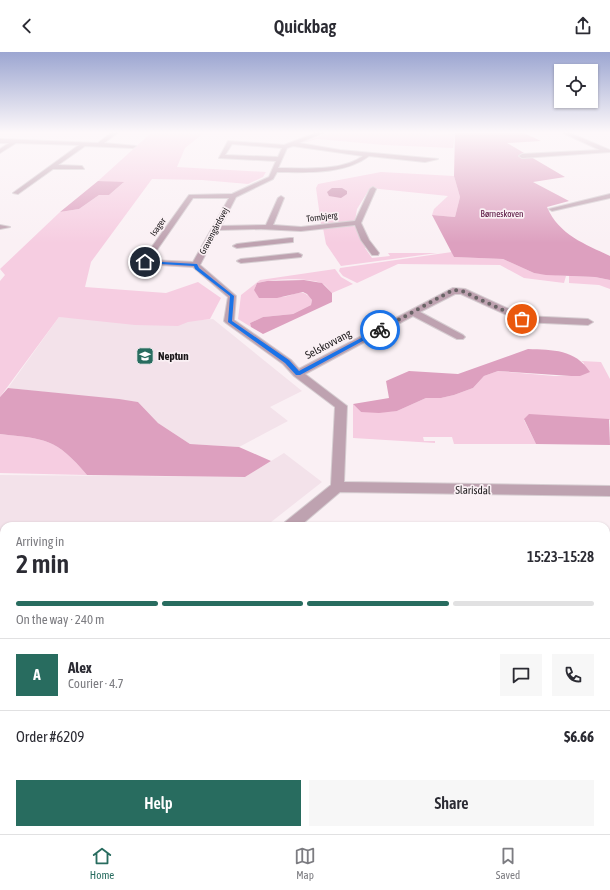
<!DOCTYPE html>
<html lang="en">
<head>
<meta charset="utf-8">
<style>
  :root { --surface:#fff; --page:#f7f7f7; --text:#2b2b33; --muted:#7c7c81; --line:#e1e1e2; --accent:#286c5f }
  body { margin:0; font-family:"Asap Condensed",sans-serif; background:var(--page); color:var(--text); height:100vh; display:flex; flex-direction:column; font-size:15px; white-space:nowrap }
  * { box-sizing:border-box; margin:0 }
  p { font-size:13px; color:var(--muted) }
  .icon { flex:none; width:22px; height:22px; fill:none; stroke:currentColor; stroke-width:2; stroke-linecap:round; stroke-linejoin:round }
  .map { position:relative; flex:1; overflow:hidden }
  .drawer { position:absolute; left:0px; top:470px; width:610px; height:312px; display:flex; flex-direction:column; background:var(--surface); border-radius:12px 12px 0 0; box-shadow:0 1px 3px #0004 }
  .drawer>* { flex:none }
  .buttons { position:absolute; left:554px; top:12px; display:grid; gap:8px }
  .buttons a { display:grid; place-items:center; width:44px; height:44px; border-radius:0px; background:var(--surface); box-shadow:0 1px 3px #0004; font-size:20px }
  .pin { position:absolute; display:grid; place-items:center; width:34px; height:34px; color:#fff; margin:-17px; border:2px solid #fff; border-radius:50%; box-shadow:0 1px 4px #0007 }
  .courier { position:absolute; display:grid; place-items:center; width:40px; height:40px; margin:-20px; border:3px solid #1a73e8; border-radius:50%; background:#fff; color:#222; box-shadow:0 1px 5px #0007 }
  .summary em { font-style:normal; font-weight:600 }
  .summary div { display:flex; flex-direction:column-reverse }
  .summary { display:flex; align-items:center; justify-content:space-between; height:68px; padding:0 16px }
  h1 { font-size:26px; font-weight:600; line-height:30px }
  .bar { display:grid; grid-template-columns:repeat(4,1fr); gap:6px 4px; align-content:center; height:48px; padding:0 16px }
  .bar i { height:5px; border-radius:3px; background:var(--line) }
  .bar .on { background:var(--accent) }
  .bar p { grid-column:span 4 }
  .line { display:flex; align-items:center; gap:10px; padding:0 16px; border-top:1px solid var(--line) }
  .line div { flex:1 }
  .round { display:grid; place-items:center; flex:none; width:42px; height:42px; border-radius:0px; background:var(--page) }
  .action { display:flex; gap:8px; margin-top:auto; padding:8px 16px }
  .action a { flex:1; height:46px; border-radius:0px; background:var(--accent); color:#fff; font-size:16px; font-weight:600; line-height:46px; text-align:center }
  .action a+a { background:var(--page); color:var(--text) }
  header { display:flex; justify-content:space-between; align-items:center; height:52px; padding:0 16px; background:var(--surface); font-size:18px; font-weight:600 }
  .tab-bar { display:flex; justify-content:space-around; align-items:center; height:56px; border-top:1px solid var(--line); background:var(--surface); font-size:11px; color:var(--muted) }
  .tab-bar a { display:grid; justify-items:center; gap:2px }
  .tab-bar .on { color:var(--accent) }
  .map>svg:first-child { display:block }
</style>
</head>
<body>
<header><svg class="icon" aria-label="back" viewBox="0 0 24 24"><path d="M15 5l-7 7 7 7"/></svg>Quickbag<svg class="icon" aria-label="share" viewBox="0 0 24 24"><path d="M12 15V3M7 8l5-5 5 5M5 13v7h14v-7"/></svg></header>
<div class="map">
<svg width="610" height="782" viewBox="0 0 610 782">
  <rect width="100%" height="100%" fill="#faf0f4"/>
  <g fill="#f3e2ea">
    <polygon points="59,265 190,269 213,267 302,339 270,355 288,369 239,395 190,392 158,371 138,350 8,336"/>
    <polygon points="284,401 322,430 266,474 4,474 4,778 158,778 157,782 0,782 0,423 245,425"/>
  </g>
  <g fill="#f6cde1">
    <polygon points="151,81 204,81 185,96 177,115 266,120 263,125 248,132 202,128 152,127 91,210 85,235 166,241 198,230 221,246 210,267 188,270 178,274 135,273 59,265 0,345 0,229 5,223 0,217 60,160 79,157 99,143 109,143 123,131 98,129"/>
    <polygon points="328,81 426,81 430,84 455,81 453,96 384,93 317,87 299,92"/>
    <polygon points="381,120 454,124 460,145 455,165 432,163 434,157 448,144 370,136 357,157 355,169 321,172 316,136 318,132"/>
    <polygon points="350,173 356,175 367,195 365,196 372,206 390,204 388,201 437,201 341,214 326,192 323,176"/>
    <polygon points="452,200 454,205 503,207 534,221 566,224 564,231 524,226 500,213 398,212 357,231 343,224 339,219 340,216"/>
    <path d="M335,217L341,225L353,232L332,241C329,238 325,232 321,231C305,225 273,227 257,231L254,238C261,240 271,245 278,245C293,246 301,233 312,248L311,253L293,262L263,265L250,271L251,275L238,267L241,243L260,228Z"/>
    <polygon points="569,224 595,225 610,228 610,237 599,233 569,231"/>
    <polygon points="581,309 601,310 610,327 610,368 524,368 536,392 454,392 452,385 423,385 424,389 435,389 435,391 353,386 353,352 361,360 397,359 426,346 441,346 454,343 473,336 484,324 498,319 554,324 580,324 584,311"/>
    <path d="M0,382C45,387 56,386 87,423L0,421Z"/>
  </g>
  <g fill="#dda0bf">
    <path d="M455,81H524L541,89L507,91L565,125L533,130L569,149L547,155C559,183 585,192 610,204V228L595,225L546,223L534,221L503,207L454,205L432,163L455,165L460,145L454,124Z"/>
    <polygon points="98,129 124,130 109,143 99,143 79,157 60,160"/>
    <polygon points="304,228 322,231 332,241 332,250 263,282 251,275 250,271 263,265 293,262 311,253 312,248 307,242 303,240 277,246 259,246 254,238 257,231 267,229"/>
    <path d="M528,297C553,298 575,297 590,320L580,324H571L498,319L484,324L473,336L454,343L441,346H426L397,359L379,361L361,360L353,352L389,346L386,329L409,319L458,322Z"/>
    <path d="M8,336L119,347L138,350L158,371L190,392L239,395L271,409L245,425L87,423C56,386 45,387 0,382V345Z"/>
    <polygon points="529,362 609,367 610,393 536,392 524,367"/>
  </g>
  <polygon fill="#cb90ae" points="332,136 342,136 347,139 347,142 341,146 329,144 327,140"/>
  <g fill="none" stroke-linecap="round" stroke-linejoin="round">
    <defs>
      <g id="street">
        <polygon points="111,81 117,81 104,91 136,94 133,96 85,94 58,113 82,114 84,117 53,117 18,142 13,141 79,93 16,91 0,101 0,97 9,91 0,91 0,87 98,91"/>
        <path d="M316,81H323L299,91L340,98L438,107L425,110L369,104C344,123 306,120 277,120L273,127L236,145L221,174L266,173L278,146L281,144L284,146L273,173L301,175L355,169L370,137L373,135L376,137L361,171L369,188L379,201L378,203H372L361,188L355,173L301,179L261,177L218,178L200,213L236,244L234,268L291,308L299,317L453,236L465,237L524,264L588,267L593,270L588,273L522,270L461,242H455L420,260L463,283L465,285L463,287H457L413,264L305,322L347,354L344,430L610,434V444L340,440L300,474H283L285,470L331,433L335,355L294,324L283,312L226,271L224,269L228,245L193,215L145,212L141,210L189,143L232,142L269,125L276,109L219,106L228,89L284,93ZM232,92L282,96L278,105L225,103ZM293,94L363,104C341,120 304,116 278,116L287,96ZM193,146H229L193,210L150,208Z"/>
        <polygon points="563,81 570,81 610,98 610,100 522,106 519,104 522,102 600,98"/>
        <polygon points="610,142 610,146 552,159 549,157"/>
        <polygon points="0,173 10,175 0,177"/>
        <polygon points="290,186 293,186 293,190 237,196 233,194 237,192"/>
        <polygon points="298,201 302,203 301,205 241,211 237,209 241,207"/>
        <polygon points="4,558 4,574 0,576 0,560"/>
        <polygon points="124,778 144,778 143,782 123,782"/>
        <polygon points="493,778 521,778 522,782 494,782"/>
      </g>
    </defs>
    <use href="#street" stroke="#d6cdd1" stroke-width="2"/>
    <use href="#street" fill="#bea2b0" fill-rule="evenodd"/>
  </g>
  <linearGradient id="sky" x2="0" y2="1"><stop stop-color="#9ca6d1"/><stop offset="0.42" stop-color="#fdf8fa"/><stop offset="1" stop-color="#fdf8fa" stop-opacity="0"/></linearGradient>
  <rect width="610" height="191" fill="url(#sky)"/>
  <polygon fill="#1a73e8" points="145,209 197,212 199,216 234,244 232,269 289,308 299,319 378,277 383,278 300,323 296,323 285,311 228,270 230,244 195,217 194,214 144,211"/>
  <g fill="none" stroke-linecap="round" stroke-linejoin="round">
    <polyline stroke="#696466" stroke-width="4" stroke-dasharray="0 7.2" points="380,278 453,238 462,239 522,267"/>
  </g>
  <defs>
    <symbol id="school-square" viewBox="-11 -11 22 22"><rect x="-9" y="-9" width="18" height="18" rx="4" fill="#286c5f" stroke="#faf0f4"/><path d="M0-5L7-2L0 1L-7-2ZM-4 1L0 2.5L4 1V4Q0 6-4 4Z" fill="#fff"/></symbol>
  </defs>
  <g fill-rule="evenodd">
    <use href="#school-square" x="135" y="294" width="20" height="20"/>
  </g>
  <g text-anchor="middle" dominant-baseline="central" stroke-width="3.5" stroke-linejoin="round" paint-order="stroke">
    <g font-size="9" fill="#4d0534" stroke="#faf0f4">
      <text x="502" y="162">Børneskoven</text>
    </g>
    <g font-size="9" fill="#1b181a" stroke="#faf0f4">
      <text transform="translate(322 165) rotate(-7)">Tornbjerg</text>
      <text transform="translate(158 175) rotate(-55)">Isager</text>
      <text transform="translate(214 179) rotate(-62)">Gravengårdsvej</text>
    </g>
    <g font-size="11" fill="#1b181a" stroke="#faf0f4">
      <text transform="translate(328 292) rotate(-28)">Selskovvang</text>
      <text transform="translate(473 438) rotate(1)">Slarisdal</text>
    </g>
    <g font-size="11" font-weight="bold" fill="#1b181a" stroke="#faf0f4" text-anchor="start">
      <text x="158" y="304">Neptun</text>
    </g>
  </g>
</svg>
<div class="buttons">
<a><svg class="icon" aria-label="locate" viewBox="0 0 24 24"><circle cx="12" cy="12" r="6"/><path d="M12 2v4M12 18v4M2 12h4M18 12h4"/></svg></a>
</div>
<div class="pin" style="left:522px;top:267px;background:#ea580c"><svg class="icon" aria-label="bag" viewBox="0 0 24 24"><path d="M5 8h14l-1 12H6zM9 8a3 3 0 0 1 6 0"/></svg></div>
<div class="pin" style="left:145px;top:210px;background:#1f2937"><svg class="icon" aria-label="home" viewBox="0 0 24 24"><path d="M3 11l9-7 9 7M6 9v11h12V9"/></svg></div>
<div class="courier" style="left:380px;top:278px"><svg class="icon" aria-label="bike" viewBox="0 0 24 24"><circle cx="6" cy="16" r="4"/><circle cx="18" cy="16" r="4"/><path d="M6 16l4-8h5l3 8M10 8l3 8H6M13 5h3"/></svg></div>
<section class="drawer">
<div class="summary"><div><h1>2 min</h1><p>Arriving in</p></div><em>15:23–15:28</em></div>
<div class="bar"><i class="on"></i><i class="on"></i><i class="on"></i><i></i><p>On the way · 240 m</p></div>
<div class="line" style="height:72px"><b class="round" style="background:var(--accent);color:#fff">A</b><div><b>Alex</b><p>Courier · 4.7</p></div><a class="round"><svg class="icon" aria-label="chat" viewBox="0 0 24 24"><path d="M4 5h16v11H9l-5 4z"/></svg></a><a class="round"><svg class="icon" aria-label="phone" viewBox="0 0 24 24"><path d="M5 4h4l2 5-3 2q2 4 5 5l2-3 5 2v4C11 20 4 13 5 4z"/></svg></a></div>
<div class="line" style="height:52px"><div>Order #6209</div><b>$6.66</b></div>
<div class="action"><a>Help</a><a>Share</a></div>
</section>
</div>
<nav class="tab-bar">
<a class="on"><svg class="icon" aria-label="home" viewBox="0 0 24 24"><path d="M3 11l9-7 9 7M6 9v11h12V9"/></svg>Home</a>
<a><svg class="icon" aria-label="map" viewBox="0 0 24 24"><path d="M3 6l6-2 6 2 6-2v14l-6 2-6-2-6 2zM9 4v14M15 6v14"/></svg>Map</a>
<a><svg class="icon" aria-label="saved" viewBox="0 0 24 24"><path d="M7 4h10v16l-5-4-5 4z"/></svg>Saved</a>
</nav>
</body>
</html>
